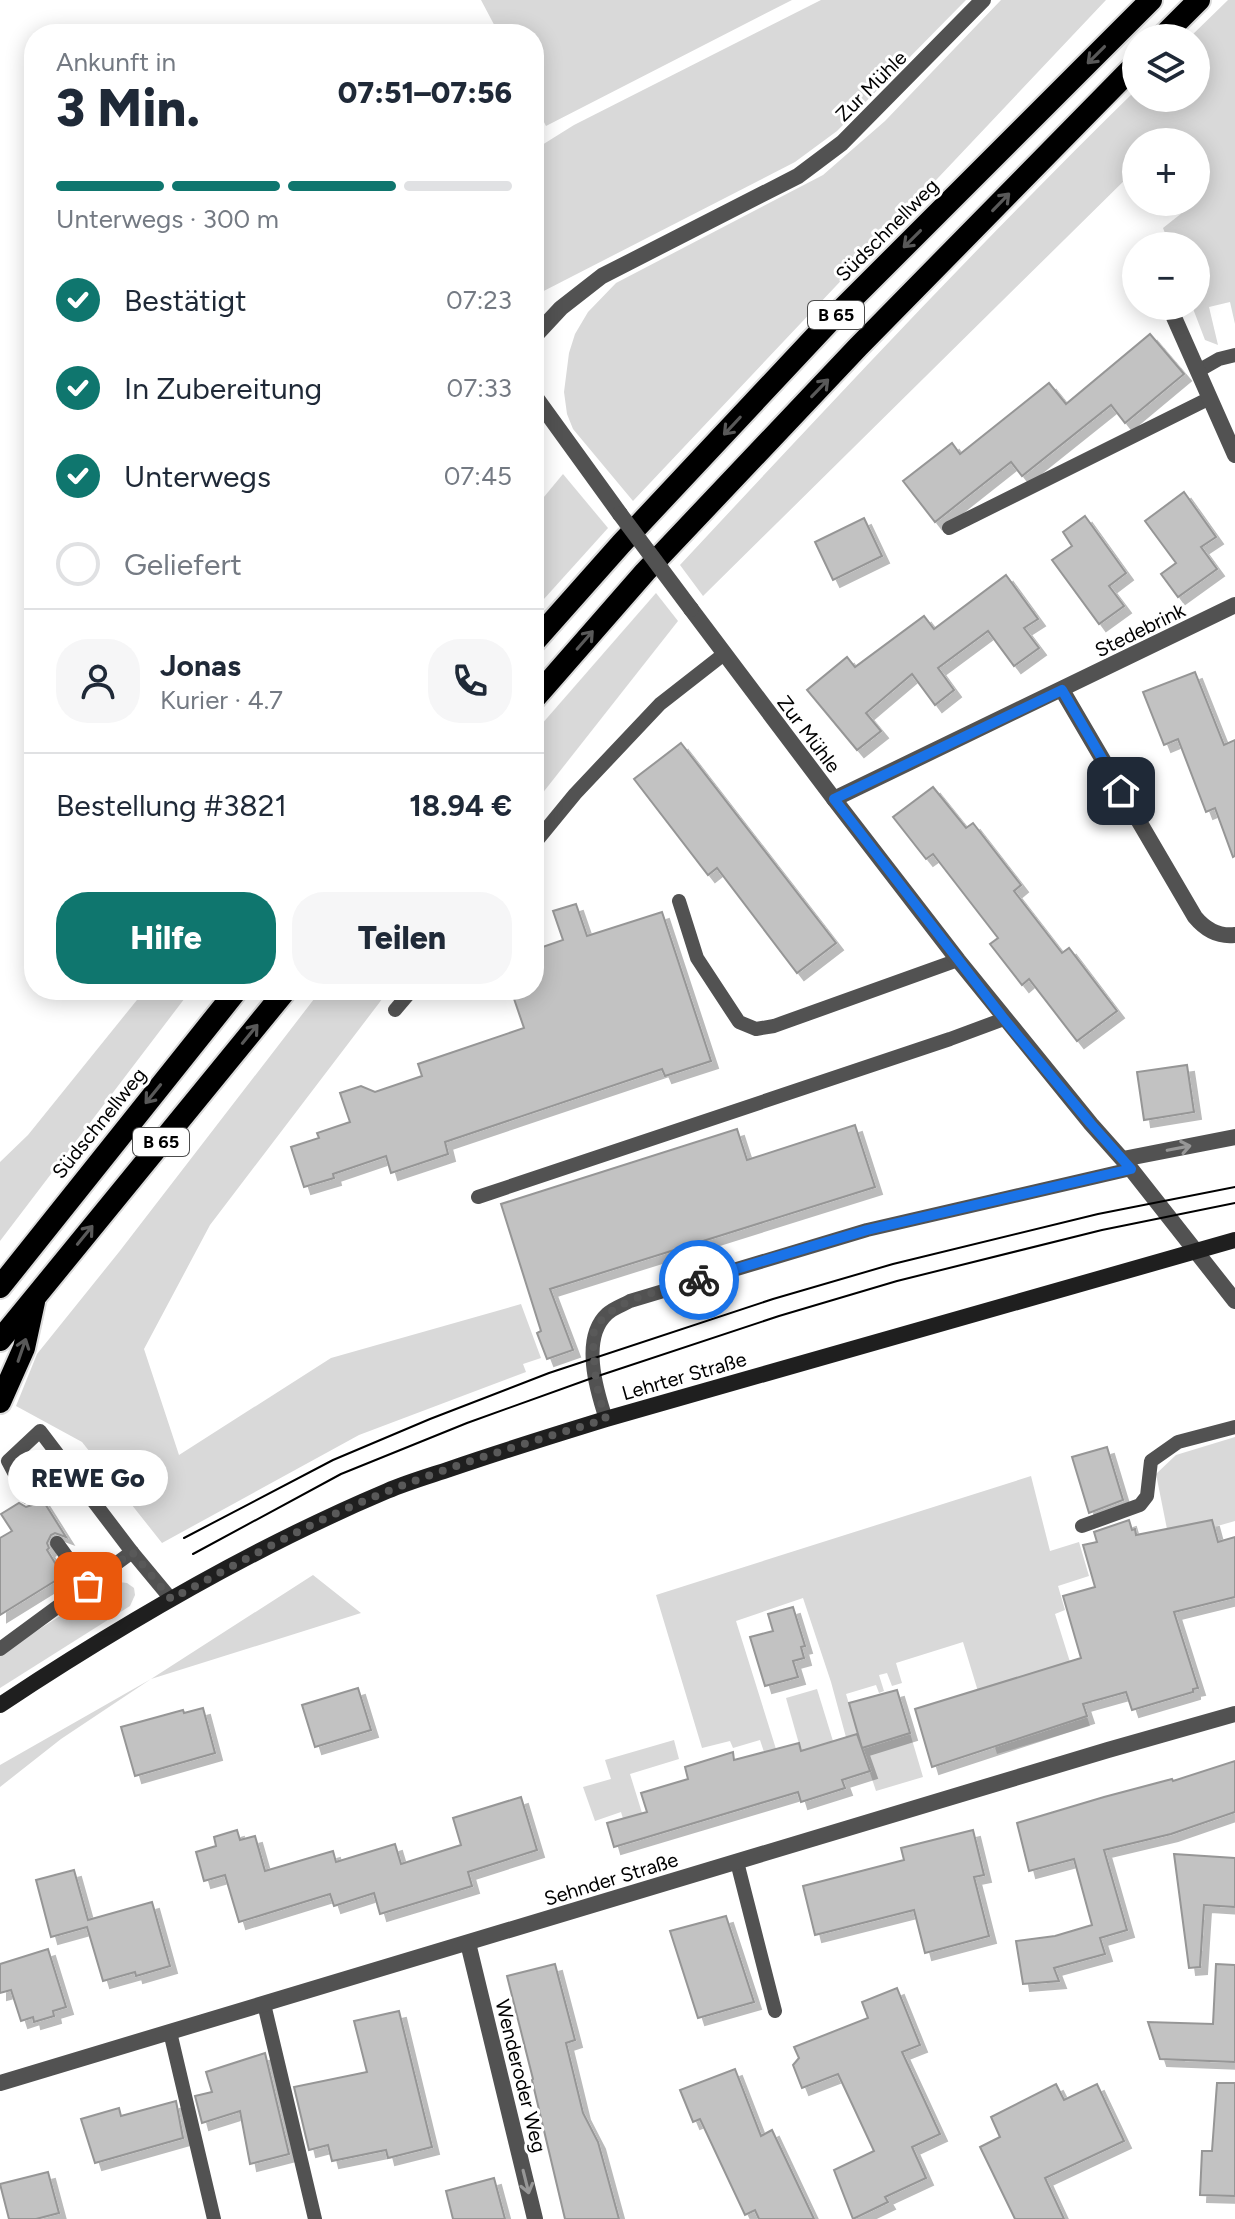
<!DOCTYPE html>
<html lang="de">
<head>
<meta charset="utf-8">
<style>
  :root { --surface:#fff; --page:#f6f6f7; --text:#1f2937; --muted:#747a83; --line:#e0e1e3; --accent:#0f766e }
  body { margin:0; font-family:Figtree,sans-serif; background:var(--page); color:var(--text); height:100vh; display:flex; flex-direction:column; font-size:30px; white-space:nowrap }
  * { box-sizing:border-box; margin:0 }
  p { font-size:26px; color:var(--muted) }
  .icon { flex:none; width:44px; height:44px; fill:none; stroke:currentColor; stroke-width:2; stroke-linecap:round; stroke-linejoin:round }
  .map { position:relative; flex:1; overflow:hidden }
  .details { position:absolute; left:24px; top:24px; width:520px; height:976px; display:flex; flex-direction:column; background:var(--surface); border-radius:32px; box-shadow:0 4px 20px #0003 }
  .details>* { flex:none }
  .fabs { position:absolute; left:1122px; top:24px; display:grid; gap:16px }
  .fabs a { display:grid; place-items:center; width:88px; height:88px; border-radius:50%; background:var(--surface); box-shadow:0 4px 20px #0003; font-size:40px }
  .pin { position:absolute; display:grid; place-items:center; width:68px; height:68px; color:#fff; margin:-34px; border-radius:16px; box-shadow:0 4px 12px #0006 }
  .courier { position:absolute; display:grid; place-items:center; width:80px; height:80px; margin:-40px; border:6px solid #1a73e8; border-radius:50%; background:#fff; color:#222; box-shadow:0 2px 10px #0007 }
  .bubble { position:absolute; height:56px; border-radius:28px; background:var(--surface); box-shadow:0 4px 20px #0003; font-size:26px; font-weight:800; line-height:56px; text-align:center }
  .headline em { font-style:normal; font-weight:800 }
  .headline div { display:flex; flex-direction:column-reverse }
  .headline { display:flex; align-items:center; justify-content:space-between; height:136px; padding:0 32px }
  h1 { font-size:52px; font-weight:800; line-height:60px }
  .bar { display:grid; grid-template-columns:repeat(4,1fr); gap:12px 8px; align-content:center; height:96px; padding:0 32px }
  .bar i { height:10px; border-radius:6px; background:var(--line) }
  .bar .selected { background:var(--accent) }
  .bar p { grid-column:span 4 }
  .line { display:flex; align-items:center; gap:20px; padding:0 32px; border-top:2px solid var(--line) }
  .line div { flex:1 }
  .round { display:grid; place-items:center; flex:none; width:84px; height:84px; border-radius:32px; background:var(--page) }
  ol { padding:0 32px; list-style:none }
  li { display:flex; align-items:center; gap:24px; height:88px }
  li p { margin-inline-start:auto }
  li .icon { padding:8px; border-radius:50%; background:var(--accent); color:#fff; stroke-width:4 }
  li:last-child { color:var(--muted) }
  li i { width:44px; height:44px; border:4px solid var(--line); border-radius:50% }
  .cta { display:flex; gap:16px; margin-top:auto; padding:16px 32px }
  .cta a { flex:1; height:92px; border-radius:32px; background:var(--accent); color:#fff; font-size:32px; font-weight:800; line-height:92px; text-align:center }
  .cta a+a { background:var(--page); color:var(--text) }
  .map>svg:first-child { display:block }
</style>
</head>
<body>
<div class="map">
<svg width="1235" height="2219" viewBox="0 0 1235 2219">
  <defs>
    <filter id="shadow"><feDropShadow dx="7" dy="7" stdDeviation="0" flood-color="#0004"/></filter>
  </defs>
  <rect width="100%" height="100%" fill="#fff"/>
  <g fill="#d9d9d9">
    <polygon points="481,0 792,0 546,126 534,103 534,34 499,34"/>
    <polygon points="821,0 966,0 837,131 795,162 534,296 534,150 574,125"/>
    <polygon points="1001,0 1106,0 633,501 573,429 567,414 564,392 569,353 575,334 588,312 616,283 823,175 885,121"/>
    <path d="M1228,0H1235V324L1230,302L1209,307L1218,345L1205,340L1192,306H1196V246H1170L1163,228L1202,197L1196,194V142H1136V169L703,596L680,565C830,404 979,244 1136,90V98H1196V38H1189Z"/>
    <polygon points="563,474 608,528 534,610 534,509"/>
    <polygon points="656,593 678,621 534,804 534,733"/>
    <polygon points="145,990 191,990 0,1241 0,1162 28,1135"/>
    <polygon points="321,990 389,990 210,1225 144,1349 179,1455 331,1358 521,1304 541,1358 523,1364 526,1372 359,1435 162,1543 82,1442 16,1406 37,1354 119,1252"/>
    <polygon points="1235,1437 1235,1521 1214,1527 1212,1520 1167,1529 1156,1474 1176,1455"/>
    <polygon points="1031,1476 1050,1551 1079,1542 1089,1576 1058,1586 1065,1610 1055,1614 1090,1726 997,1754 963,1642 896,1663 902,1683 892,1686 887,1673 879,1675 884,1691 879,1693 876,1685 846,1694 862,1747 910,1733 923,1777 876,1791 862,1749 850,1752 831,1682 803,1598 736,1621 776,1749 764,1752 760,1740 733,1748 730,1741 702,1748 656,1595"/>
    <polygon points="313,1575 361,1613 151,1679 61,1739 0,1787 0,1765 151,1679"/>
    <polygon points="119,1582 127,1583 134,1588 135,1595 130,1606 0,1688 0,1654 112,1583"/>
    <polygon points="817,1689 833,1741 801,1751 786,1698"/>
    <polygon points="674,1740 679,1759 630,1774 647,1829 628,1835 621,1812 595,1821 583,1787 611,1779 605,1760"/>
  </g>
  <g fill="#c2c2c2" stroke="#969696" stroke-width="2" filter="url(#shadow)">
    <polygon points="1150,334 1184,374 1125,423 1111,405 1022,476 1011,462 935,522 903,481 952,443 960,454 1049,383 1066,404"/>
    <polygon points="1184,492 1216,537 1201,547 1217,569 1178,597 1161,574 1176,563 1145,521"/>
    <polygon points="1085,516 1126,573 1109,586 1124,606 1099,624 1052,560 1072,546 1063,532"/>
    <polygon points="864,518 882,556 833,580 815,542"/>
    <polygon points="1006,575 1038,619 1024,628 1039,648 1014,666 988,631 938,668 954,690 935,705 912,674 866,713 881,731 857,750 807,690 847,657 855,667 924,616 934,629"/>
    <polygon points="1195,672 1224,745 1235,740 1235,856 1233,857 1215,808 1206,812 1178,739 1164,745 1143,692"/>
    <polygon points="681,743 836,943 797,973 717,868 708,875 634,779"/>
    <polygon points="933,787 966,828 973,823 1021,885 1014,891 1062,953 1069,948 1117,1011 1077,1041 1029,979 1022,985 990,944 998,938 933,854 926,859 893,817"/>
    <polygon points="576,904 587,936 662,912 711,1061 665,1076 662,1069 445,1142 448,1154 391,1173 386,1156 333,1174 334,1178 304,1187 291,1147 319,1138 317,1133 350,1122 340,1093 361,1086 375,1092 422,1076 418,1064 524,1028 511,990 534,990 534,950 563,940 553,911"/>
    <polygon points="1187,1065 1194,1112 1144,1120 1137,1072"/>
    <polygon points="855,1125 875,1187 550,1289 573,1350 547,1359 537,1333 541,1331 501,1204 737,1129 747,1160"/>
    <polygon points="1107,1447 1123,1500 1089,1513 1072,1457"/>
    <polygon points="37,1491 66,1537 55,1533 51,1535 47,1543 49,1548 47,1550 63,1576 0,1615 0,1538 12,1531 1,1514 19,1503 26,1507 32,1505 36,1502"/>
    <polygon points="1129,1520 1132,1530 1135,1529 1136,1535 1212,1520 1218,1542 1235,1537 1235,1597 1174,1612 1198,1688 1193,1689 1193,1692 1132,1710 1126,1692 1083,1704 1087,1716 932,1767 915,1709 1081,1658 1063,1596 1095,1587 1083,1545 1097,1542 1094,1532"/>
    <polygon points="793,1607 805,1646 801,1647 804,1658 793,1661 798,1677 765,1686 750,1637 773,1631 768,1614"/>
    <polygon points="358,1688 371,1730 315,1747 302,1705"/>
    <polygon points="897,1690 910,1733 862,1748 849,1703"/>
    <polygon points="203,1708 215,1753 135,1776 121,1727 183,1710 184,1713"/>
    <polygon points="857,1734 870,1771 842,1780 845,1788 801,1802 798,1792 614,1847 607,1823 647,1812 641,1793 688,1779 685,1767 733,1752 734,1760 799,1743 801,1751"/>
    <polygon points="1235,1761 1235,1812 1171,1834 1104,1850 1127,1930 1100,1938 1105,1954 1054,1968 1059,1981 1023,1984 1016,1941 1055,1936 1092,1925 1074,1859 1029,1871 1017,1823 1104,1797 1172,1779 1173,1781"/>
    <polygon points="521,1797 537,1850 468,1872 472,1886 380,1914 374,1893 334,1906 330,1894 239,1922 225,1875 204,1881 196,1852 216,1846 214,1837 237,1830 240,1840 255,1836 265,1871 333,1851 336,1862 395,1844 401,1864 461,1845 453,1818"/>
    <polygon points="973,1830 984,1875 974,1877 989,1936 925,1953 914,1910 815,1935 803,1886 904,1860 901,1848"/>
    <polygon points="1174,1854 1235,1858 1235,1907 1204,1905 1200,1967 1189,1968"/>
    <polygon points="74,1870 88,1920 152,1902 170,1966 136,1976 135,1972 103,1981 87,1927 51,1937 36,1880"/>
    <polygon points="726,1916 754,2002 698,2018 670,1931"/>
    <polygon points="48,1949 66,2007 53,2011 54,2016 34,2022 33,2017 21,2021 11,1990 0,1993 0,1964"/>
    <polygon points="555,1964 575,2040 566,2043 583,2113 598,2142 619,2219 565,2219 532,2080 533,2079 507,1976"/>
    <polygon points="1216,1964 1235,1965 1235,2062 1160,2059 1148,2022 1213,2024"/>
    <polygon points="897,1988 920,2045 902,2052 940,2134 912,2147 926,2178 885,2197 888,2202 853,2219 834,2170 874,2151 838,2074 802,2088 793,2065 799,2058 794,2047 868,2018 862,2002"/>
    <polygon points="399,2011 432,2147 388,2158 386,2150 332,2161 328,2145 309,2150 294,2087 367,2072 354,2021"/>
    <polygon points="265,2053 289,2154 250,2164 240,2111 202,2123 195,2096 212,2092 206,2072"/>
    <polygon points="735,2069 761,2136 772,2130 814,2219 759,2219 755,2210 745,2215 700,2119 693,2122 680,2090"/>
    <polygon points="1217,2083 1235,2083 1235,2196 1200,2195 1202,2151 1212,2151"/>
    <polygon points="1056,2084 1064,2100 1097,2084 1124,2141 1045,2178 1064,2219 1015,2219 980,2147 1000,2137 991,2117"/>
    <polygon points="176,2101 183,2138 95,2163 81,2119 119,2108 121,2116"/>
    <polygon points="48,2172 59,2213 36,2219 9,2219 0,2184"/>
    <polygon points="494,2178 505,2219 453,2219 446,2191"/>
  </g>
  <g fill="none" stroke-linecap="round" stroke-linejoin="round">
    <defs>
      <g id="trunk">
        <polyline points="1161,38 1199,0"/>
        <polyline points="534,642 621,544 829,322 1151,0"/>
        <polyline points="534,699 645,572 858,347 1136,64"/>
        <polyline points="0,1287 237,990"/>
        <polyline points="0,1340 286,990"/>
        <polyline points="0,1402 24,1348 34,1302"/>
      </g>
    </defs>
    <use href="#trunk" stroke="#dbdbdb" stroke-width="26"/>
    <g stroke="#525252" stroke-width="14">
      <polyline points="1198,371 1219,359 1235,355"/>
      <polyline points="949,528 1210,398"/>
      <polyline points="534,844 575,794 660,704 724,654"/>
      <polyline points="679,901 697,958 739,1022 756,1029 774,1026 958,960"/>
      <polyline points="395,1010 412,990"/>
      <polyline points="478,1197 950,1039 1004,1019"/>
      <path d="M606,1419C596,1389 581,1338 607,1314C613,1308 623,1305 630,1301L867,1230L1131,1169"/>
      <polyline points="27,1497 8,1461 40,1431 132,1552 171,1599"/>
      <polyline points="1082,1526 1140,1505 1147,1496 1151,1461 1178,1442 1235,1427"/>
      <polyline points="57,1543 88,1586"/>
      <polyline points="0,1649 132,1552"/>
      <polyline points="737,1862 775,2011"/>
      <polyline points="264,2004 315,2219"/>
      <polyline points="170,2032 214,2219"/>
    </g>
    <g stroke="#525252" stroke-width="16">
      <polyline points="1169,306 1235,455"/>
      <polyline points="534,337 561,308 602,276 798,176 842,143 983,0"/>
      <polyline points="534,395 620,514"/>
      <polyline points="691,609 834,799 958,960 1091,1124 1131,1169 1235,1301"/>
      <path d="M1062,690L1195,917C1205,929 1218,937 1235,935"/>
      <polyline points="834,799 1235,605"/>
      <polyline points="1123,1159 1235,1137"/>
      <polyline points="468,1943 535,2219"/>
      <polyline points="0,2083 1108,1750 1235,1714"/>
    </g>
    <path stroke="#1f1f1f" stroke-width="16" d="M0,1705C121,1625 254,1547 387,1491C408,1482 429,1476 450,1469C502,1451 554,1435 606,1419L1235,1240"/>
    <use href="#trunk" stroke="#000" stroke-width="22"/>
    <g stroke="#000" stroke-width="2">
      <polyline points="184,1538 333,1460 430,1419 549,1373 773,1299 893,1264 1098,1214 1235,1187"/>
      <polyline points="193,1554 341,1474 467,1423 595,1377 779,1316 897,1281 1102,1230 1235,1203"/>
    </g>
    <polyline stroke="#525252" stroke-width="16" points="620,514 691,609"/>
  </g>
  <defs><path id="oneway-shaft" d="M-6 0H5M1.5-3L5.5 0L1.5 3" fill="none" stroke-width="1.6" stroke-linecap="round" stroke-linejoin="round" transform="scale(2)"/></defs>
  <g stroke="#595959">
    <use href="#oneway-shaft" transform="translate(1096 55) rotate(135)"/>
    <use href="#oneway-shaft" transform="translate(1001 202) rotate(-46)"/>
    <use href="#oneway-shaft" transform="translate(912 239) rotate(135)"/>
    <use href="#oneway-shaft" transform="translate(820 388) rotate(-46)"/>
    <use href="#oneway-shaft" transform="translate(732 426) rotate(133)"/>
    <use href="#oneway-shaft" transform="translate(585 640) rotate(-49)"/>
    <use href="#oneway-shaft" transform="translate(250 1034) rotate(-51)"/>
    <use href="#oneway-shaft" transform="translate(153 1094) rotate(129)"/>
    <use href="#oneway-shaft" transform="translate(85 1235) rotate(-51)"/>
    <use href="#oneway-shaft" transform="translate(22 1350) rotate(-71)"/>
  </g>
  <g stroke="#979797">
    <use href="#oneway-shaft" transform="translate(1179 1148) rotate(-11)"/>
    <use href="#oneway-shaft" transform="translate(526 2182) rotate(76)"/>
  </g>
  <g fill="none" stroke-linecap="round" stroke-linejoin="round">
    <path stroke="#595959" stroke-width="8" stroke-dasharray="0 14.4" d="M88,1586L132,1552L171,1599C243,1561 315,1519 391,1490C461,1462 534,1441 606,1419C598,1395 594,1375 594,1351C593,1345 592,1337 594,1332C607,1299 668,1289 699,1280"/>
    <polyline stroke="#1a73e8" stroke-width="10" points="699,1280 867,1230 1131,1169 1091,1124 1004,1019 834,799 1062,690 1121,791"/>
  </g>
  <g text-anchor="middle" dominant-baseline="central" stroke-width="6" stroke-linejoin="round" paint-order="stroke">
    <g fill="#fff" stroke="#4c4c4c" stroke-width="2">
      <rect x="808" y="301" width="56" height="28" rx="6"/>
      <rect x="133" y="1128" width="56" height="28" rx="6"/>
    </g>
    <g font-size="18" font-weight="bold" fill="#000">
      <text x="836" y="315">B 65</text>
      <text x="161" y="1142">B 65</text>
    </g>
    <g font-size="20" fill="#000" stroke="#fff">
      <text transform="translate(871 86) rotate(-45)">Zur Mühle</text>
      <text transform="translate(887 230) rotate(-45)">Südschnellweg</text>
      <text transform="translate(1140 630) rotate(-26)">Stedebrink</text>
      <text transform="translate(809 734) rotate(53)">Zur Mühle</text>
      <text transform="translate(99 1123) rotate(-51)">Südschnellweg</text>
      <text transform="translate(684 1376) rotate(-16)">Lehrter Straße</text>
      <text transform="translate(611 1879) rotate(-17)">Sehnder Straße</text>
      <text transform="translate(521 2076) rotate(76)">Wenderoder Weg</text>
    </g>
  </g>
</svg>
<div class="fabs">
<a><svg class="icon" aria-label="layers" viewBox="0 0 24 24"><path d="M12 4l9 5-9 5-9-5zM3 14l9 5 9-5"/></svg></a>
<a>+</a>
<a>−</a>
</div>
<div class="pin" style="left:88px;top:1586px;background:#ea580c"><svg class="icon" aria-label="bag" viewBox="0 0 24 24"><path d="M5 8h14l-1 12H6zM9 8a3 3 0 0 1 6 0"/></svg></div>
<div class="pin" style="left:1121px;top:791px;background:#1f2937"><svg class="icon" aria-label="home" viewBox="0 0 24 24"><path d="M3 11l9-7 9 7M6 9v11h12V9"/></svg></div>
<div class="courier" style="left:699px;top:1280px"><svg class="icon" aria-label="bike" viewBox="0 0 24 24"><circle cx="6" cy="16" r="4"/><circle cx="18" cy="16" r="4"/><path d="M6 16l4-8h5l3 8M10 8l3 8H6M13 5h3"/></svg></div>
<div class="bubble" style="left:8px;top:1450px;width:160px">REWE Go</div>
<section class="details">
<div class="headline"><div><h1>3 Min.</h1><p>Ankunft in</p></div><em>07:51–07:56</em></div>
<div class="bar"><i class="selected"></i><i class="selected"></i><i class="selected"></i><i></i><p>Unterwegs · 300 m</p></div>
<ol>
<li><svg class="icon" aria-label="check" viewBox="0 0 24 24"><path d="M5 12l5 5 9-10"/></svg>Bestätigt<p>07:23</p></li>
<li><svg class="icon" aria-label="check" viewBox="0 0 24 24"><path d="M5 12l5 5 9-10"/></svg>In Zubereitung<p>07:33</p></li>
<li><svg class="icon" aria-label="check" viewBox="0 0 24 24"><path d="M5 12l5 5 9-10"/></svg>Unterwegs<p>07:45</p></li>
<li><i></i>Geliefert</li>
</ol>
<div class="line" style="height:144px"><a class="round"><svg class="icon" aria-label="person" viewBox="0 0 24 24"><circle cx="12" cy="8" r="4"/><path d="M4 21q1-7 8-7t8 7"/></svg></a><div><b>Jonas</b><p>Kurier · 4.7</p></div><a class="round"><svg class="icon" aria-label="phone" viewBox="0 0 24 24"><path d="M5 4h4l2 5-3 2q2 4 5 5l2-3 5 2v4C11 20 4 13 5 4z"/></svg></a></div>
<div class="line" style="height:104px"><div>Bestellung #3821</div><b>18.94 €</b></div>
<div class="cta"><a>Hilfe</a><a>Teilen</a></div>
</section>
</div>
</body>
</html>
